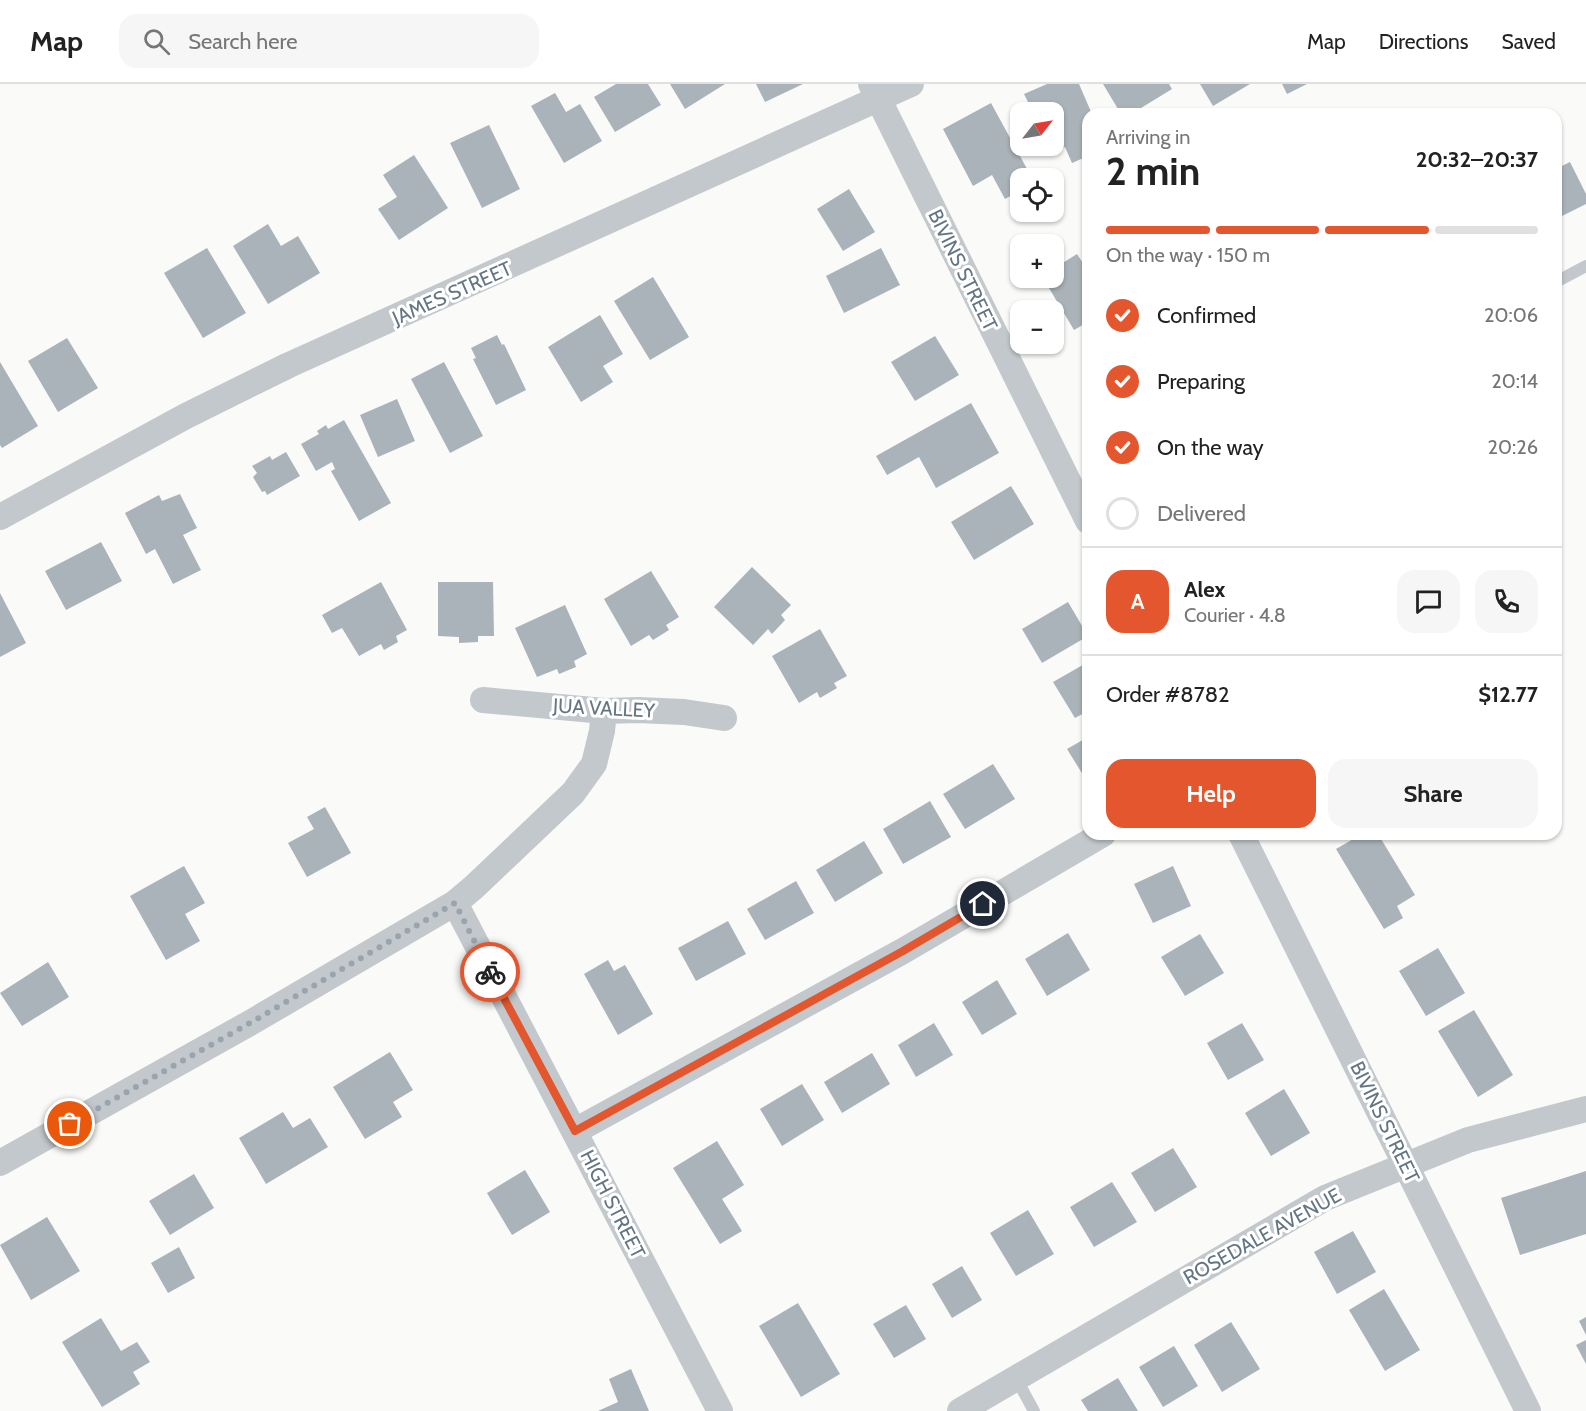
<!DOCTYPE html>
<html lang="en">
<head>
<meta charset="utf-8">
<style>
  :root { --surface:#fff; --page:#f6f6f6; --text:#222; --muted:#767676; --line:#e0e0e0; --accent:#e4572e }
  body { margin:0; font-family:Cabin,sans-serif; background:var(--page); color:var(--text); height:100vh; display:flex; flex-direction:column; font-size:22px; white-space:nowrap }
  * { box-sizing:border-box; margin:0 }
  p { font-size:20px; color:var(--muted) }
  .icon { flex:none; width:33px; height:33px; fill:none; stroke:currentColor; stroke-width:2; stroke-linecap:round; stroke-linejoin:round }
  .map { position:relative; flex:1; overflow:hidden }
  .drawer { position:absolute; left:1082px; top:24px; width:480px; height:732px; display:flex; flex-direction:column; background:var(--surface); border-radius:18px; box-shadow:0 2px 4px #0004 }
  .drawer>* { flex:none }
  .needle { width:39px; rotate:59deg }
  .tools { position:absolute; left:1010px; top:18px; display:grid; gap:12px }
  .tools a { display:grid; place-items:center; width:54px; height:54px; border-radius:12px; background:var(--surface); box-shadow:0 2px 4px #0004; font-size:30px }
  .pin { position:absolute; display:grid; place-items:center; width:51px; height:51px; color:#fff; margin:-26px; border:3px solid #fff; border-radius:50%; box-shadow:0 2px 6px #0007 }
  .courier { position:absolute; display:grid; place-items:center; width:60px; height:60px; margin:-30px; border:4px solid #e4572e; border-radius:50%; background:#fff; color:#222; box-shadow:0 2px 8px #0007 }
  .head em { font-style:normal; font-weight:700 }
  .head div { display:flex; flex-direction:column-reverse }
  .head { display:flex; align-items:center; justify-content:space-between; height:102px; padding:0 24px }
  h1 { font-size:39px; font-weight:700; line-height:45px }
  .bar { display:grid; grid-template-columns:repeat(4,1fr); gap:9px 6px; align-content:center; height:72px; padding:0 24px }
  .bar i { height:8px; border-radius:4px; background:var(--line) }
  .bar .active { background:var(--accent) }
  .bar p { grid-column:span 4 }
  .line { display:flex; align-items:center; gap:15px; padding:0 24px; border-top:2px solid var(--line) }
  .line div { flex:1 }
  .round { display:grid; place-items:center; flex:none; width:63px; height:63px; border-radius:18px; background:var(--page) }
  ol { padding:0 24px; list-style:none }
  li { display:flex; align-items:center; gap:18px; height:66px }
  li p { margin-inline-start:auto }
  li .icon { padding:6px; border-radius:50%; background:var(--accent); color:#fff; stroke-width:4 }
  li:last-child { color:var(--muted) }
  li i { width:33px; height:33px; border:3px solid var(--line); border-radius:50% }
  .primary-button { display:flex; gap:12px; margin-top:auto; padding:12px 24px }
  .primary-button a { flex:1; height:69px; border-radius:18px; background:var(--accent); color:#fff; font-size:24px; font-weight:700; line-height:69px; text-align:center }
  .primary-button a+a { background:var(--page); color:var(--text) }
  header { display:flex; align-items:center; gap:36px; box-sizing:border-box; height:84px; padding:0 30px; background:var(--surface); border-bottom:2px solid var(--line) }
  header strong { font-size:28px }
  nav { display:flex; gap:33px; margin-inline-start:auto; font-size:21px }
  .search { width:420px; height:54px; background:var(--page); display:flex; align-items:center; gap:15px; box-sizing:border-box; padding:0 21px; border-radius:18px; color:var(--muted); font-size:22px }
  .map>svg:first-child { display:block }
</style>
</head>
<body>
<header>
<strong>Map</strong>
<div class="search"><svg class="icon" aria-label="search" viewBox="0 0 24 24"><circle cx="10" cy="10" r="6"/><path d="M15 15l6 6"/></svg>Search here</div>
<nav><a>Map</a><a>Directions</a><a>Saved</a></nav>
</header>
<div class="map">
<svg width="1586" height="1327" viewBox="0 0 1586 1327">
  <rect width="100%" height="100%" fill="#fafaf8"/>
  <g fill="#aab3b9">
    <polygon points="616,0 648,0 661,21 615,48 594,13"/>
    <polygon points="670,0 725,0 685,25"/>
    <polygon points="756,0 803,0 765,18"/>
    <polygon points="1047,0 1079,0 1092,30 1088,30 1088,72 1072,79 1065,63 1051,69 1048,62 1053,62 1053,28 1033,28 1024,10"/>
    <polygon points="1103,0 1169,0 1172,5 1141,24 1144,30 1121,30"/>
    <polygon points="1200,0 1250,0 1213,22"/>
    <polygon points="1282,0 1307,0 1287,10"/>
    <polygon points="555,9 566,28 580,20 602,57 564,79 531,22"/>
    <polygon points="991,19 1032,94 1020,94 1020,107 1005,115 992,91 973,102 943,45"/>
    <polygon points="489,41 520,105 482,124 450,59"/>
    <polygon points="414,71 448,124 399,156 378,125 397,113 383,91"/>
    <polygon points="1570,78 1586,110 1586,120 1556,135 1556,85"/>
    <polygon points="849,105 875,148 843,167 817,125"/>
    <polygon points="268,140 281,162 298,152 320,189 268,220 233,162"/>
    <polygon points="207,164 246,229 203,254 164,189"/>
    <polygon points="881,164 900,201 844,229 826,192"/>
    <polygon points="1077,170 1088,187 1088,238 1074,246 1043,194 1053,194 1053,185"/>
    <polygon points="653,193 689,253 650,276 614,217"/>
    <polygon points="600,231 623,270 603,282 613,298 581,318 548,263"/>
    <polygon points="497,251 502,261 504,260 526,306 496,321 473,275 476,274 471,264"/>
    <polygon points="935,252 959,291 915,317 891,278"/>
    <polygon points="67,254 98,304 58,328 28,277"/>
    <polygon points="0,278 38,342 2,364 0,361"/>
    <polygon points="444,278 483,352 450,369 411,295"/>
    <polygon points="397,315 415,357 378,373 360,331"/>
    <polygon points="971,319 999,369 936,404 919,373 887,391 876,372"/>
    <polygon points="344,336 391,419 359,437 331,387 335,385 332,378 316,387 301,360 319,350 317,347 326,341 328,345"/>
    <polygon points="286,368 300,392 267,411 265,407 262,408 253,393 257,389 252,382 270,372 272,376"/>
    <polygon points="1011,402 1034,440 974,476 951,438"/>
    <polygon points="180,410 197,444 183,451 201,486 173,500 155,465 146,470 125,429 159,411 162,417"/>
    <polygon points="101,458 122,497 66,526 45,487"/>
    <polygon points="752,483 791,521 781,531 785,536 772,550 768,545 753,561 714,523"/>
    <polygon points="651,487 679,533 666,541 669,546 653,556 649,551 631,562 604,515"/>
    <polygon points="381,498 407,546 396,552 398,558 384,566 381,560 359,572 342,544 332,549 322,531"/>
    <polygon points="438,498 493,498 494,552 478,552 478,558 459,559 459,553 438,552"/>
    <polygon points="0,509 26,559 0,573"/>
    <polygon points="1068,518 1088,552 1042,579 1022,545"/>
    <polygon points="565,521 587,570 574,577 576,583 559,590 557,585 537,593 515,544"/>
    <polygon points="820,545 847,592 834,599 837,604 820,614 817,608 799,619 772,572"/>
    <polygon points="1088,578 1088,627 1075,634 1053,598"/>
    <polygon points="1088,653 1088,699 1067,665"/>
    <polygon points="993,680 1015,715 965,745 943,710"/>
    <polygon points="930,717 951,753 903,780 883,745"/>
    <polygon points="325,723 351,769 307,793 288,759 314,745 307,733"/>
    <polygon points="1362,750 1378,750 1415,811 1397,822 1403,834 1384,845 1336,765"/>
    <polygon points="864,757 883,789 835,818 816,786"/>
    <polygon points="184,782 205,819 185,830 200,857 166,876 130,812"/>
    <polygon points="1173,782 1191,822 1153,839 1134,800"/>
    <polygon points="796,797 814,829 765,856 747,825"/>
    <polygon points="728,837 746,870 696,897 678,864"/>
    <polygon points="1068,849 1090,886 1047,912 1025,875"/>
    <polygon points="1200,850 1224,889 1185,912 1161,873"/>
    <polygon points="1438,864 1465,909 1426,932 1399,887"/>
    <polygon points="608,876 614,887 625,881 653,930 618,951 584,890"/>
    <polygon points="48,878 69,913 22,942 0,909"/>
    <polygon points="997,896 1017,930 982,951 962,918"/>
    <polygon points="1474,926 1513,991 1478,1013 1438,947"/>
    <polygon points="934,939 953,971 916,993 898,961"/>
    <polygon points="1242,939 1264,976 1228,996 1207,959"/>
    <polygon points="390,968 413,1006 393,1018 402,1033 365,1055 333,1003"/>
    <polygon points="872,969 890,1000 842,1029 824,998"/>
    <polygon points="802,1000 824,1036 782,1062 760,1025"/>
    <polygon points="1284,1005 1310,1049 1271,1072 1245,1029"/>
    <polygon points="283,1028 293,1044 310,1034 328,1063 266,1100 239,1054"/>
    <polygon points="717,1057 744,1101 722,1115 742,1147 720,1160 673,1084"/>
    <polygon points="1173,1064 1197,1103 1155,1128 1131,1089"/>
    <polygon points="525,1086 550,1128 512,1151 487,1109"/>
    <polygon points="1586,1087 1586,1150 1520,1171 1501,1114"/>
    <polygon points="194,1090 214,1124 170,1151 149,1117"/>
    <polygon points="1112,1098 1137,1138 1094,1163 1070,1123"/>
    <polygon points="1028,1126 1054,1170 1016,1192 990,1149"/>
    <polygon points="47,1133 80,1187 31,1216 0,1161"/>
    <polygon points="1353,1147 1376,1188 1337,1210 1314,1168"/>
    <polygon points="179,1163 195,1194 168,1209 151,1179"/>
    <polygon points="962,1182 982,1216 952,1234 932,1200"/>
    <polygon points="1384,1205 1420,1266 1385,1287 1349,1226"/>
    <polygon points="798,1219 840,1290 801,1313 759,1242"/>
    <polygon points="906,1221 926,1255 894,1274 873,1240"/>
    <polygon points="1586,1233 1586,1251 1579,1237"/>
    <polygon points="101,1234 121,1267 137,1258 150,1278 133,1288 140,1300 102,1323 62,1258"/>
    <polygon points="1231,1238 1260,1285 1222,1308 1194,1261"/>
    <polygon points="1586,1256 1586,1280 1576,1261"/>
    <polygon points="1174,1262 1198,1302 1163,1323 1139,1283"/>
    <polygon points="631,1285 649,1327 598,1327 618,1318 609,1295"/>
    <polygon points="1118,1294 1138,1327 1088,1327 1081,1316"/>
  </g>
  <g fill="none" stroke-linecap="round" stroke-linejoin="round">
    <g stroke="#c3c8cc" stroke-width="12">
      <polyline points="1556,198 1586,182"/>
      <polyline points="1016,1294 1034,1327"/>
    </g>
    <g stroke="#c3c8cc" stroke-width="26">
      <polyline points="871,0 1088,437"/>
      <polyline points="0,433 186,332 289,281 911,0"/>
      <polyline points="483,616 604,627 638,626 684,628 724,634"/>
      <polyline points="1241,750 1528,1327"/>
      <polyline points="455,819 720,1327"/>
      <polyline points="575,1047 903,867 1103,750"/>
      <polyline points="0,1079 250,939 455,819 474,803 573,709 594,680 602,647 604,627"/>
      <polyline points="960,1327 1325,1114 1468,1056 1586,1025"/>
    </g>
  </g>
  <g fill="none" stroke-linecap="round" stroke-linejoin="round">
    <polyline stroke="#99a4ac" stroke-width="6" stroke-dasharray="0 10.8" points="70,1040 250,939 455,819 490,888"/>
    <polyline stroke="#e4572e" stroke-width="8" points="490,888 575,1047 903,867 983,820"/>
  </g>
  <g text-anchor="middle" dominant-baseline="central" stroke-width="6" stroke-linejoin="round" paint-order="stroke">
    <g font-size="20" fill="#657683" stroke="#fff">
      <text transform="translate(963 186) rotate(64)">BIVINS STREET</text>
      <text transform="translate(452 209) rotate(-24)">JAMES STREET</text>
      <text transform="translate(604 624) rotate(3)">JUA VALLEY</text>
      <text transform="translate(1385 1038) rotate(64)">BIVINS STREET</text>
      <text transform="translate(613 1120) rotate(63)">HIGH STREET</text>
      <text transform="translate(1262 1152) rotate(-29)">ROSEDALE AVENUE</text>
    </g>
  </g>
</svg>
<div class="tools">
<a><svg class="needle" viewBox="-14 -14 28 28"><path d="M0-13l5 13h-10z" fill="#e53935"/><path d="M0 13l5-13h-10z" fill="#767676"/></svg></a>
<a><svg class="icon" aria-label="locate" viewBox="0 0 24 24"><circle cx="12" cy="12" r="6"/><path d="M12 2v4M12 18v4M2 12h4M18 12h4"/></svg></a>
<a>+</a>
<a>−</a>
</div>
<div class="pin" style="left:70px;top:1040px;background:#ea580c"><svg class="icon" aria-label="bag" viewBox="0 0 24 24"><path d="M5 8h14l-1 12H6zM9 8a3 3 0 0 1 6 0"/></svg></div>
<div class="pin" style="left:983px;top:820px;background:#1f2937"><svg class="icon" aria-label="home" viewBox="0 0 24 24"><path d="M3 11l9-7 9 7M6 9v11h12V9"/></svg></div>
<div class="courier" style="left:490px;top:888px"><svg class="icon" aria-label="bike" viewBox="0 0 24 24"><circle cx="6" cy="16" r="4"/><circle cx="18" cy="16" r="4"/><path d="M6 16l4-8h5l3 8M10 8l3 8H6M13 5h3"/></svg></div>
<section class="drawer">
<div class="head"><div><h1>2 min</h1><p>Arriving in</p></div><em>20:32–20:37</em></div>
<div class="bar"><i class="active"></i><i class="active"></i><i class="active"></i><i></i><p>On the way · 150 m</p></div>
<ol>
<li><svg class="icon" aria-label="check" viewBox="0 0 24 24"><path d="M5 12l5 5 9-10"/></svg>Confirmed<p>20:06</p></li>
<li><svg class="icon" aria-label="check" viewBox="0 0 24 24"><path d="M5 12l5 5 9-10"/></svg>Preparing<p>20:14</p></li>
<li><svg class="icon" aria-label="check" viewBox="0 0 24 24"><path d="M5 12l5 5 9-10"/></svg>On the way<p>20:26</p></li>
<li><i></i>Delivered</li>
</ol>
<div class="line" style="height:108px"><b class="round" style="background:var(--accent);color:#fff">A</b><div><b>Alex</b><p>Courier · 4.8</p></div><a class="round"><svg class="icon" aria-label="chat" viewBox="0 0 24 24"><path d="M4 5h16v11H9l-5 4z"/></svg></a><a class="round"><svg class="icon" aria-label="phone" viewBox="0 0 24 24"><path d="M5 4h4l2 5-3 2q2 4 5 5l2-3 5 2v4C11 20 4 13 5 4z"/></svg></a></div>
<div class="line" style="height:78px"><div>Order #8782</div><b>$12.77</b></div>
<div class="primary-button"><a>Help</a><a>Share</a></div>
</section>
</div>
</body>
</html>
